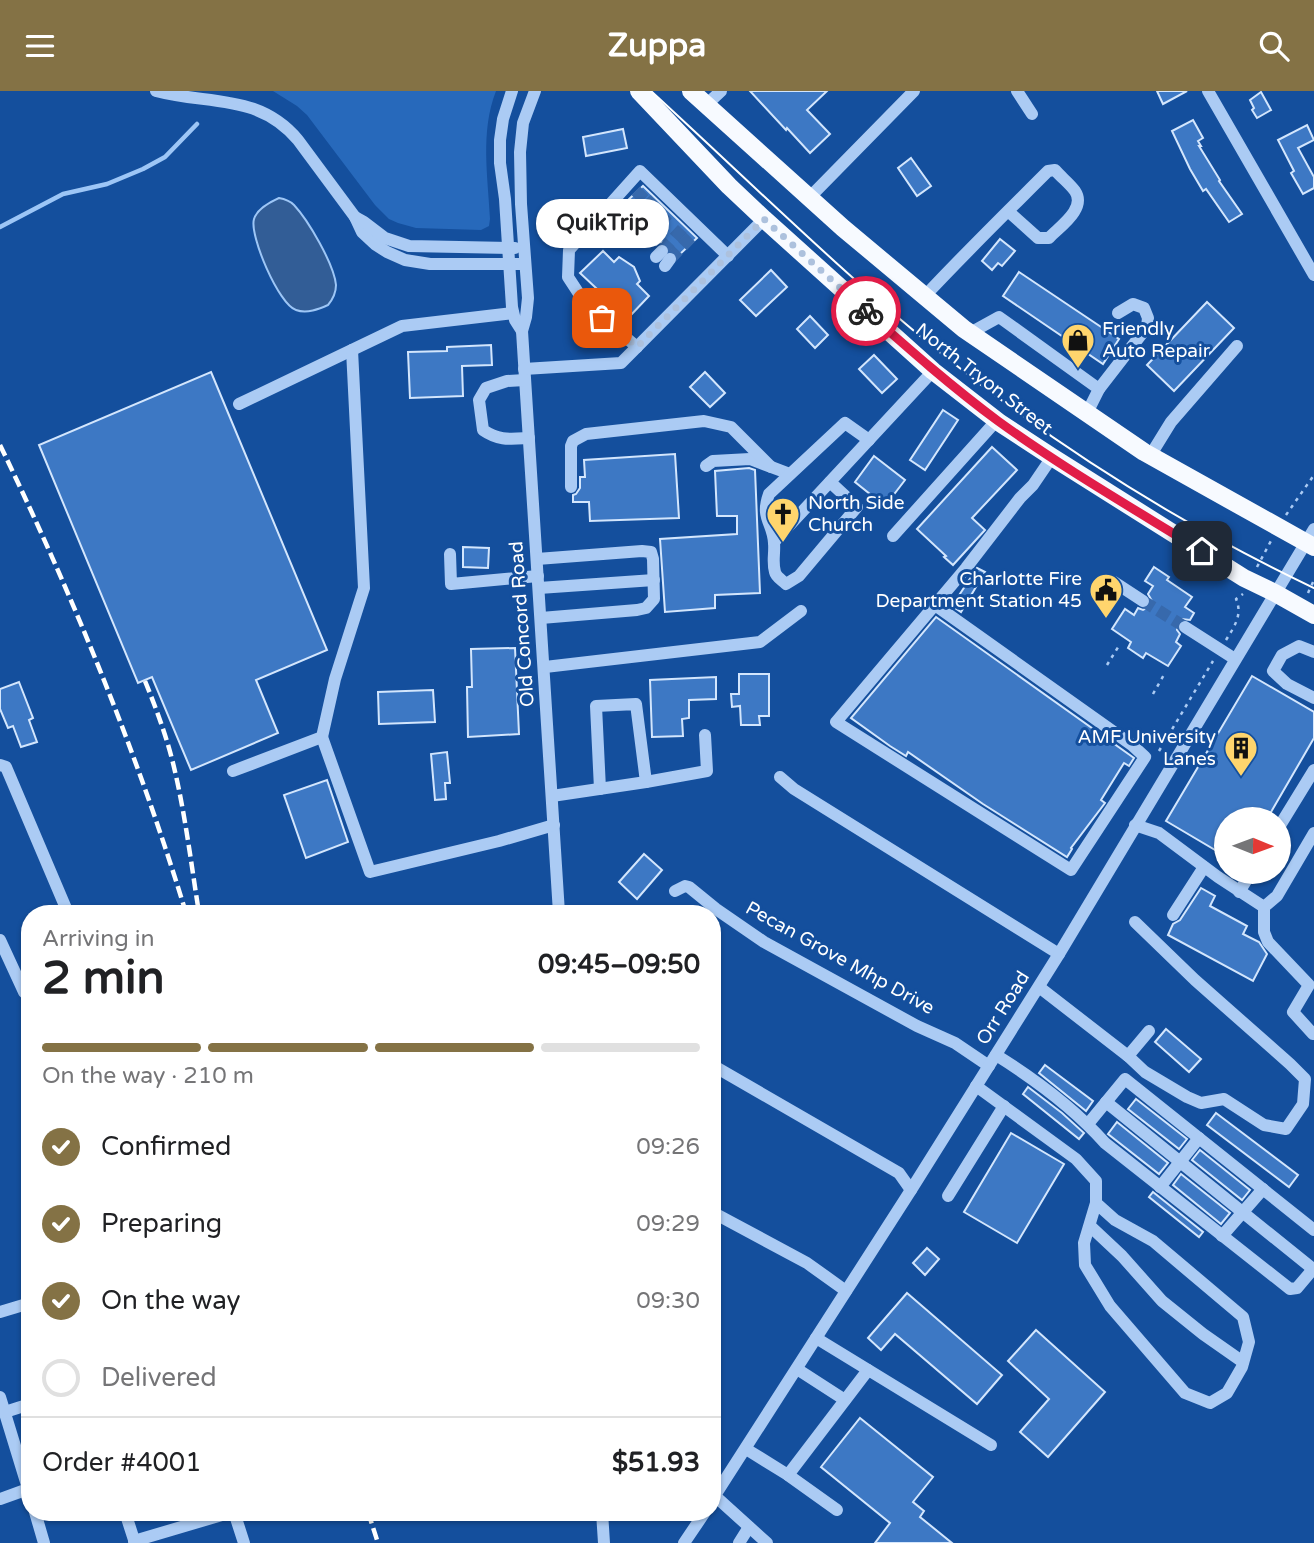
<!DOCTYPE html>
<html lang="en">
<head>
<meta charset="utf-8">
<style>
  :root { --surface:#fff; --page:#f2f2f2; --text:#202124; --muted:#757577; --line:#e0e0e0; --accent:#847245 }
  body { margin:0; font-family:"Varela Round",sans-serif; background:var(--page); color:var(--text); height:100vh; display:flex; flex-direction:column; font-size:26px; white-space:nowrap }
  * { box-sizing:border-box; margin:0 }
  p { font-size:23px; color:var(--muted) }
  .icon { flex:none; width:38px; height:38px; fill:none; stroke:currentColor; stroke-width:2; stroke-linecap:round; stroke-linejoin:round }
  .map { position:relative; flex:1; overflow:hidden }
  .sheet { position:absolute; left:21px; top:814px; width:700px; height:616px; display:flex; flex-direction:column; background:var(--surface); border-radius:28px; box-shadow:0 2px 5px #0004 }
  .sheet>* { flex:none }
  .needle { width:46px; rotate:91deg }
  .tools { position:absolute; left:1214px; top:716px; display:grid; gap:14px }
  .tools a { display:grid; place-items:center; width:77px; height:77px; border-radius:50%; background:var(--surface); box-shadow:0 2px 5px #0004; font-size:35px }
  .pin { position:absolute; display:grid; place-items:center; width:60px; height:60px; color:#fff; margin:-30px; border-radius:14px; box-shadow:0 4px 10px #0006 }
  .courier { position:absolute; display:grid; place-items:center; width:70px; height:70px; margin:-35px; border:5px solid #e11d48; border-radius:50%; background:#fff; color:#222; box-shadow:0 2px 9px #0007 }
  .bubble { position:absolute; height:49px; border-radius:24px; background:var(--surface); box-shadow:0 2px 5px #0004; font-size:23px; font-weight:800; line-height:49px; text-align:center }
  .head em { font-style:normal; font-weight:800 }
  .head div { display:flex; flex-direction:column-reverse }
  .head { display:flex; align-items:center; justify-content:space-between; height:119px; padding:0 21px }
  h1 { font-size:46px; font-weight:800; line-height:52px }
  .bar { display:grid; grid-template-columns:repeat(4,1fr); gap:10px 7px; align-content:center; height:84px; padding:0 21px }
  .bar i { height:9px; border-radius:5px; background:var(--line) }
  .bar .on { background:var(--accent) }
  .bar p { grid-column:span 4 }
  .line { display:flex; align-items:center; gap:18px; padding:0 21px; border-top:2px solid var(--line) }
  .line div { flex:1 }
  ol { padding:0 21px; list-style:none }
  li { display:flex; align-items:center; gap:21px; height:77px }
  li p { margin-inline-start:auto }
  li .icon { padding:7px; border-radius:50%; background:var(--accent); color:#fff; stroke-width:4 }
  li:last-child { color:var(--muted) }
  li i { width:38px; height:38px; border:4px solid var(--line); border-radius:50% }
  header { display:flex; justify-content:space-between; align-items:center; height:91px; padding:0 21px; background:var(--accent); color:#fff; font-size:32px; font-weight:800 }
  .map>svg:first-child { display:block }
</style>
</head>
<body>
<header><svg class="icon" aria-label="menu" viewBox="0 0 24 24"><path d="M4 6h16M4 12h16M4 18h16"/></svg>Zuppa<svg class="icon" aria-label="search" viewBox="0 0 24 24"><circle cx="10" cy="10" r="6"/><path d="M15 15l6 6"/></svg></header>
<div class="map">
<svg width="1314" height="1452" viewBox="0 0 1314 1452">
  <rect width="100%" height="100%" fill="#144f9d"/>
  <path fill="#2769bb" d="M273,0H496C480,41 488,85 490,128L489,135L481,139L416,137L398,132L389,128L375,114L307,24L297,15Z"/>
  <path fill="#325d96" stroke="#9dc6f6" stroke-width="2" d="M279,107C285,108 290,110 294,114C308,129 334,173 336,194C336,202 333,208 328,214C319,218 307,223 296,219C279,214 249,144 254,128C257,118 270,111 279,107Z"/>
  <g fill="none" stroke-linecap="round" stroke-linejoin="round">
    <polyline stroke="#9dc6f6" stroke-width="4.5" points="0,136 63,103 107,93 143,78 165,66 197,33"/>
  </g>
  <g fill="#3d78c4" stroke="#d3e6fd" stroke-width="2">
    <polygon points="750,0 827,0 807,19 830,43 810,62 787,37 786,39"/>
    <polygon points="1157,0 1187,0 1163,13"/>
    <polygon points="1261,1 1271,19 1257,27 1252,19 1254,17 1250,9"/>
    <polygon points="1193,29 1203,47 1198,50 1201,55 1199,55 1220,89 1219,90 1242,123 1229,131 1206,98 1203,100 1190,78 1172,40"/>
    <polygon points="1307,34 1314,49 1298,57 1314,86 1314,97 1303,103 1291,82 1294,80 1278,49"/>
    <polygon points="623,38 627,57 586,65 583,46"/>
    <polygon points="911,67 931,95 917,105 898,77"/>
    <polygon points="643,95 697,147 678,165 676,161 671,159 669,154 665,152 660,151 656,154 652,150 655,145 652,138 647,135 640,138 639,136 642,127 640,123 632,120 629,115 625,112"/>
    <polygon points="1000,148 1015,160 1002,175 998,172 992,179 982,170"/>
    <polygon points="603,160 614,171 619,166 634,176 640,190 637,193 649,205 628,227 580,182"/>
    <polygon points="771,179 787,196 756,225 740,209"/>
    <polygon points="1019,181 1119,248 1103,273 1003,205"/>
    <polygon points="1207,211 1234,237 1174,300 1147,274"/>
    <polygon points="810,225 828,244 815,257 797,238"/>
    <polygon points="491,254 492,274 462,275 463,305 410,307 408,261 447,260 447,256"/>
    <polygon points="874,264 897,288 882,302 859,278"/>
    <polygon points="211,281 327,559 256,589 278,642 191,679 152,586 138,592 39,354"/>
    <polygon points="705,281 725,302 710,316 690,296"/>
    <polygon points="943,319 958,329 925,379 910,369"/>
    <polygon points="992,356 1017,379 972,427 985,439 953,474 944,466 946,465 917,438"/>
    <polygon points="675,363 679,427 590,430 589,411 573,411 573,404 576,403 580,397 580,386 585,386 584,369"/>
    <polygon points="874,365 905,389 885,415 855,391"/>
    <polygon points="749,377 755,379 760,502 715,504 715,517 665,521 660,448 737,443 737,425 717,425 715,380"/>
    <polygon points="463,456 489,457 488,477 463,476"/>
    <polygon points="1154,476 1169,486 1167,489 1192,506 1185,516 1194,522 1190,529 1182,528 1177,532 1177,539 1180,543 1176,551 1181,555 1168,575 1146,562 1143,567 1128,557 1131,551 1112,538 1125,518 1134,524 1138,517 1143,519 1150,515 1152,510 1148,503 1153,495 1145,490"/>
    <polygon points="977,477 985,481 961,521 952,515"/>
    <polygon points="936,526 1134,667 1129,675 1124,672 1101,709 1105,712 1071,757 1072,758 1067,766 983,713 908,661 906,665 890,655 851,627"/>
    <polygon points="515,557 519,643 468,646 467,596 472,596 471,558"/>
    <polygon points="739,583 769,583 769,625 759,625 760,634 741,634 740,615 732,616 731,603 739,603"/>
    <polygon points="1252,585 1314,621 1314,647 1267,728 1227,728 1227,766 1166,730"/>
    <polygon points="716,586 716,608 689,609 689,627 682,628 683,645 652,646 650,589"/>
    <polygon points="19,591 33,627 29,629 37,651 21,656 13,635 8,637 0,618 0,598"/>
    <polygon points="433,599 435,631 379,633 378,601"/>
    <polygon points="447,661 450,692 445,692 446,708 435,709 431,663"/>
    <polygon points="327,689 348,751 306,767 284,704"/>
    <polygon points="644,763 662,779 637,808 619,791"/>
    <polygon points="1201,797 1215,805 1210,815 1247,835 1243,843 1259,851 1267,863 1253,890 1168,844 1173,833 1180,829"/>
    <polygon points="1166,938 1201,968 1189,981 1155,951"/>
    <polygon points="1045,974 1093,1010 1086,1020 1039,982"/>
    <polygon points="1028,996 1062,1022 1084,1042 1079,1048 1023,1003"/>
    <polygon points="1136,1008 1187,1048 1179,1058 1128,1018"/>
    <polygon points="1216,1022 1298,1084 1289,1096 1207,1034"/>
    <polygon points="1117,1031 1168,1072 1159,1083 1108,1043"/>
    <polygon points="1011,1042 1064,1073 1017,1152 964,1121"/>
    <polygon points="1200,1059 1250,1099 1242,1109 1192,1069"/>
    <polygon points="1181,1083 1230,1122 1221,1133 1173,1094"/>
    <polygon points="1153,1101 1203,1141 1199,1146 1149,1106"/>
    <polygon points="927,1157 939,1168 925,1184 913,1172"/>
    <polygon points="907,1202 1002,1284 977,1313 895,1243 881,1259 868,1247"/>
    <polygon points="1036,1239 1105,1301 1048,1366 1020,1341 1049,1308 1008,1270"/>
    <polygon points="860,1327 933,1386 913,1411 924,1420 920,1426 952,1452 875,1452 890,1432 821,1376"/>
  </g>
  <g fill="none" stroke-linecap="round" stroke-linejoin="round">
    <g stroke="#3769ac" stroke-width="12" stroke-dasharray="12 6" stroke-linecap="butt">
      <polyline points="623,121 648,96"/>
      <polyline points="633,129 657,106"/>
      <polyline points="646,144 671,120"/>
      <polyline points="662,160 686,134"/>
      <polyline points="670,168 694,143"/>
      <polyline points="1143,510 1185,536"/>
    </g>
    <g stroke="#abcbf4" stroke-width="2.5" stroke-dasharray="3.5 5" stroke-linecap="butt">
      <polyline points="1286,424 1314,384"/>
      <polyline points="1257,476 1272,448"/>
      <polyline points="1308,502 1314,489"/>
      <path d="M1226,549C1234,536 1243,524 1236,508L1243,503"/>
      <polyline points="1107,574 1120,553"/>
      <polyline points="1153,603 1165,582"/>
      <polyline points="1159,660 1213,570"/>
    </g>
    <g stroke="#abcbf4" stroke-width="12">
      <path d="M156,0C208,14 259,2 298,49L355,126L362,141L376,154L387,161L405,169L430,173H525"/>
      <polyline points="512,0 503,28 500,49 500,72 505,108 512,216 515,229 522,240"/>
      <polyline points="535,0 523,32 520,61 521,113 528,207 526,226 522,240 559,822"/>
      <polyline points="1017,0 1032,23"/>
      <polyline points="1208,0 1314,184"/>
      <polyline points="706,14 721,0"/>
      <polyline points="809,107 914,0"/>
      <polyline points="355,126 364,131 385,147 409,155 515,157"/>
      <polyline points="616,129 623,121"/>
      <polyline points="625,137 633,129"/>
      <polyline points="640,151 646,144"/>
      <polyline points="656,166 662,160"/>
      <polyline points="665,175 670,168"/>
      <path d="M924,206C964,163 1006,122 1048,80L1055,79C1061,86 1070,93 1075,100C1087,118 1059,136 1049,147H1038L1008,120"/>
      <polyline points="970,242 999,226 1099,298 1087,322"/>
      <polyline points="637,256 585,212 568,186 569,159 640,80 728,165"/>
      <polyline points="524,278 621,272 764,128"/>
      <path d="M525,289L507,290L486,297L479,309L483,339C499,350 510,348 529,347"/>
      <polyline points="1099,298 1147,236 1148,227 1144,217 1133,213 1118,222"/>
      <polyline points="239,313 402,235 513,222"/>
      <polyline points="1150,365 1171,331 1237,255"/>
      <polyline points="706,375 713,370 750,368 790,383"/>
      <path d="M830,391L857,416L799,485L786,493C782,489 776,486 775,481C772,471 775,462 774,452C773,431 760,428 769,403L845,332L869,349"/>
      <polyline points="571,396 571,355 573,350 586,343 704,330 731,336 771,376"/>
      <polyline points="893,445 997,329"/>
      <polyline points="774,451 933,280"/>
      <polyline points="450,463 451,493 538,485"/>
      <polyline points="537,468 642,460 651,461 653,468 654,508 646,517 637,519 541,527"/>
      <polyline points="1114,491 1143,510"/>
      <polyline points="539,497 654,489"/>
      <polyline points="935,514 1132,654 1145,666 1071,779 836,631 966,477 1020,407 1033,394 1052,366"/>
      <polyline points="1185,536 1235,568"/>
      <polyline points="1314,561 1299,555 1282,564 1273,580 1287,593 1314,607"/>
      <polyline points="545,576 760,551 801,520"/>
      <polyline points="322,646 370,781 499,750 554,734"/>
      <polyline points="0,674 6,676 68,822"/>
      <polyline points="233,680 322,646 335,588 364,497 352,259"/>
      <polyline points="780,686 794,698 1059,863"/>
      <polyline points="600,698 596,615 636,613 646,691"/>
      <polyline points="552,705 646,691 707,680 705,644"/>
      <polyline points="1135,734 1159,742 1218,786 1264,816 1277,805 1314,742"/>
      <polyline points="1279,736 1314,679"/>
      <polyline points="675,800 685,795 689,796 716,818 764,851 917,935 955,952 989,975"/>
      <polyline points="1239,801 1252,780"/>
      <polyline points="1264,816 1264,841 1268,851 1309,894 1293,921 1313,943"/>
      <polyline points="1173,824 1204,776"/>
      <polyline points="0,849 24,901 30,907"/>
      <polyline points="1039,896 1128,965 1149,940"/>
      <path d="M996,964C1036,989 1074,1017 1105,1052L1290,1198L1297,1197L1314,1177"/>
      <polyline points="1128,965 1145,981 1187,1006 1201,1012 1224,1008 1264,1034 1286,1038 1303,1013 1305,988 1290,973 1195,889 1135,831"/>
      <polyline points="712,974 899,1082 911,1099"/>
      <polyline points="976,995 1076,1068 1096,1090 1096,1112 1084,1152 1085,1174 1110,1215 1185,1302 1210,1312 1227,1302 1242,1276 1249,1251 1243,1226 1153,1150 1115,1129 1096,1112"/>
      <polyline points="1106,1011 1313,1178"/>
      <polyline points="1088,1033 1125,988 1314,1139"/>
      <polyline points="1160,1096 1199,1047"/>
      <polyline points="948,1105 1004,1015"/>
      <polyline points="712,1121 807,1172 846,1200"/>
      <polyline points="1090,1135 1122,1165 1162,1210 1203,1243 1243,1271"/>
      <polyline points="1222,1145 1263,1098"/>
      <polyline points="0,1221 30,1212"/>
      <polyline points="816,1247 991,1354"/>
      <polyline points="797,1278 845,1309"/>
      <polyline points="0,1306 30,1404"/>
      <polyline points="5,1321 30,1313"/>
      <polyline points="746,1358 788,1384 868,1279"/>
      <polyline points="788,1384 837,1419"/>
      <polyline points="715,1405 767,1452"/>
      <polyline points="0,1408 28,1398"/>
      <polyline points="712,1409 911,1099 1059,863 1314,438"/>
      <polyline points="35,1421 44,1452"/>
      <polyline points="125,1421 135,1452"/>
      <polyline points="234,1421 244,1452"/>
      <polyline points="602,1421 604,1452"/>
      <polyline points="134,1450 232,1421"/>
      <polyline points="684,1452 705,1421"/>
      <polyline points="739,1452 749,1436"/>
    </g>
    <g stroke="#f7faff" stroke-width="18">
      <polyline points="639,0 729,95 764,128 933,280 1000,332 1052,366 1244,487 1275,502 1314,524"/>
      <polyline points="691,0 843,137 964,238 1144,361 1314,456"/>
    </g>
    <path stroke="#fff" stroke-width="2" d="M651,0C748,89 841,181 942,263C1056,356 1182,434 1314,497"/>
    <g stroke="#fff" stroke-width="4.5" stroke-dasharray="12 5" stroke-linecap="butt">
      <path d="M0,354C73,505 137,661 186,822"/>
      <path d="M145,590C156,617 166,644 173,672C185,721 191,772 199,822"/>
      <polyline points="368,1421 378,1452"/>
    </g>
  </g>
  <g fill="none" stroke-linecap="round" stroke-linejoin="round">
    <polyline stroke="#adc1dd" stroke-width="7" stroke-dasharray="0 12.6" points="602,227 637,256 764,128 866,220"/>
    <path stroke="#e11d48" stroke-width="9" d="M866,220C909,258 952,296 998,330C1063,377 1134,418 1202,460"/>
  </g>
  <defs>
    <symbol id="shop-pin" viewBox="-11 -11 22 30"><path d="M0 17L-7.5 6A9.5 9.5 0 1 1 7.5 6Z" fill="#ffd56d" stroke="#144f9d"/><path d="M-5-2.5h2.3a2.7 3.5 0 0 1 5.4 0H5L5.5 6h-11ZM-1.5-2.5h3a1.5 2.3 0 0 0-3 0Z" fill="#111"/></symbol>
    <symbol id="church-pin" viewBox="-11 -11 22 30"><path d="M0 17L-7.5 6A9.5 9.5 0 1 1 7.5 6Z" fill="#ffd56d" stroke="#144f9d"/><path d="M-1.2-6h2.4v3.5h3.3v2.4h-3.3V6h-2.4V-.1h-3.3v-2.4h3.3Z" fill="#111"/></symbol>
    <symbol id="civic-pin" viewBox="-11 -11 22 30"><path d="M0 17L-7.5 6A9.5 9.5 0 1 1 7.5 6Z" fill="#ffd56d" stroke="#144f9d"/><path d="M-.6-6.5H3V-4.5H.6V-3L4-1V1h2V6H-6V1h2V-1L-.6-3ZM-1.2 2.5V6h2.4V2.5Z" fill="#111"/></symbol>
    <symbol id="building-pin" viewBox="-11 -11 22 30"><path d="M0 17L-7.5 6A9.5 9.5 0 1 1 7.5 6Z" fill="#ffd56d" stroke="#144f9d"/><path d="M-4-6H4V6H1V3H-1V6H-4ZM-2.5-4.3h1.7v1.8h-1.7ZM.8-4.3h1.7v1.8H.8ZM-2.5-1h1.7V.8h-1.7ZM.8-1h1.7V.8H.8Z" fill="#111"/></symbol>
  </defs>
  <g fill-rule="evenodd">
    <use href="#shop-pin" x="1059" y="230" width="38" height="52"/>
    <use href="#church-pin" x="764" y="404" width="38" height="52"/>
    <use href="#civic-pin" x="1087" y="480" width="38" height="52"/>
    <use href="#building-pin" x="1222" y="638" width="38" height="52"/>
  </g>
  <g text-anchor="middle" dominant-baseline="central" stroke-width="6" stroke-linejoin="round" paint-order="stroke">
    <g font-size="19" fill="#fff" stroke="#144f9d" text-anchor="start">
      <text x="1102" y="238">Friendly<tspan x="1102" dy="22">Auto Repair</tspan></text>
      <text x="808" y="412">North Side<tspan x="808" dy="22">Church</tspan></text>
      <text x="1082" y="488" text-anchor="end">Charlotte Fire<tspan x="1082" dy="22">Department Station 45</tspan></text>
      <text x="1216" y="646" text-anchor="end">AMF University<tspan x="1216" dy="22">Lanes</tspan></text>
    </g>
    <g font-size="19" fill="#fff" stroke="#144f9d">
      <text transform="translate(984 288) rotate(38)">North Tryon Street</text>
      <text transform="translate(522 533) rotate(-94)">Old Concord Road</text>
      <text transform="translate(840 867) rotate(29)">Pecan Grove Mhp Drive</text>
      <text transform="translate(1003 917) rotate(-58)">Orr Road</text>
    </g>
  </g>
</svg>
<div class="tools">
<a><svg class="needle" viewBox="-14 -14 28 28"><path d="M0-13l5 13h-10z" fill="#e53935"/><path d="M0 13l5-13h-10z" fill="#757577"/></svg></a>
</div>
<div class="pin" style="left:602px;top:227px;background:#ea580c"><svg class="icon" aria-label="bag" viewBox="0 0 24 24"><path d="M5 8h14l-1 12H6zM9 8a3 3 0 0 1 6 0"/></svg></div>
<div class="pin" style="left:1202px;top:460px;background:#1f2937"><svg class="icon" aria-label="home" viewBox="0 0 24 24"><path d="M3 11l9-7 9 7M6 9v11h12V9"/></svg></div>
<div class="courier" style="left:866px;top:220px"><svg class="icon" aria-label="bike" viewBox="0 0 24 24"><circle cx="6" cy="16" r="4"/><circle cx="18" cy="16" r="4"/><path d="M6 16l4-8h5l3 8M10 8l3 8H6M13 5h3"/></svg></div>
<div class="bubble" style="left:536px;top:108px;width:133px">QuikTrip</div>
<section class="sheet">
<div class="head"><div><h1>2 min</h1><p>Arriving in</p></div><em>09:45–09:50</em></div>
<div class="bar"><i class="on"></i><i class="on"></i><i class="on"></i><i></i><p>On the way · 210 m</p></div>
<ol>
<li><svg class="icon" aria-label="check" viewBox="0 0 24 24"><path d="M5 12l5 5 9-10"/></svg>Confirmed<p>09:26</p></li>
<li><svg class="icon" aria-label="check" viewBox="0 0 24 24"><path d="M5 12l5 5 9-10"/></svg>Preparing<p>09:29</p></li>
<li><svg class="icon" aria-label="check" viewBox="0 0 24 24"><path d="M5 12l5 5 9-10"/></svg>On the way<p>09:30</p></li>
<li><i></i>Delivered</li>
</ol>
<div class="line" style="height:91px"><div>Order #4001</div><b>$51.93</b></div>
</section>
</div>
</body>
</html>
